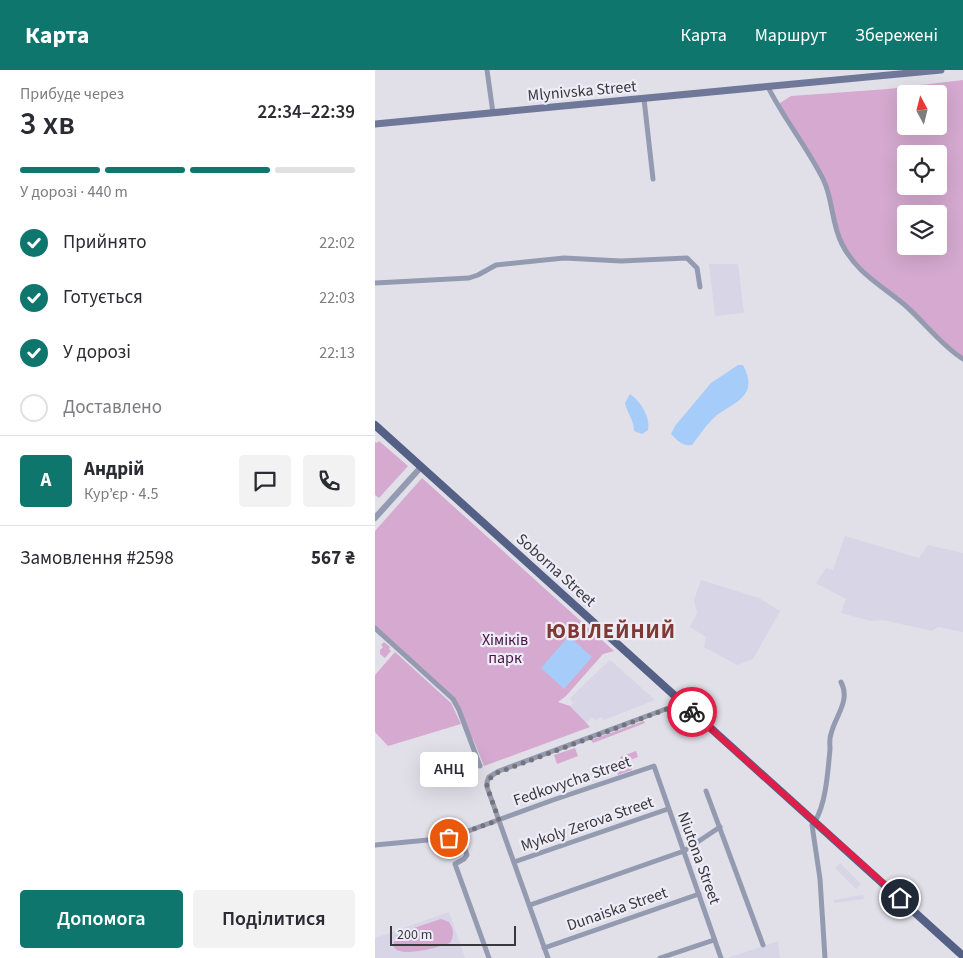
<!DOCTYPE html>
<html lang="uk">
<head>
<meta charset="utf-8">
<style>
  :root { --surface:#fff; --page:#f2f2f3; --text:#2b2b33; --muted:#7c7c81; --line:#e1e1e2; --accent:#0f766e }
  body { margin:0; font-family:"Source Sans 3",sans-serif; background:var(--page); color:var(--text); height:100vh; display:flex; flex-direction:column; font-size:19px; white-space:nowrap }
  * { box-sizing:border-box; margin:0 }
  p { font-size:16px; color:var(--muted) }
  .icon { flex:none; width:28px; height:28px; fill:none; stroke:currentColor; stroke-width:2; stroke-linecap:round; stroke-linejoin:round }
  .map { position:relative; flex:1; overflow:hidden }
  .sheet { display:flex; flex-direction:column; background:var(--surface); width:375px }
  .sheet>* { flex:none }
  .needle { width:32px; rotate:353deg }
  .tools { position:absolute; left:522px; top:15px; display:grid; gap:10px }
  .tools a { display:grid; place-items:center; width:50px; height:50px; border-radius:5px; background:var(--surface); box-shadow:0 5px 20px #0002; font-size:25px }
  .scale { position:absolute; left:15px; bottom:12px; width:126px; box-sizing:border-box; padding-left:5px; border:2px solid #39383c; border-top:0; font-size:14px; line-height:18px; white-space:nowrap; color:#39383c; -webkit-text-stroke:4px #eeedf7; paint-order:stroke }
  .pin { position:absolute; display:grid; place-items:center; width:42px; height:42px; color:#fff; margin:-21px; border:2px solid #fff; border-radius:50%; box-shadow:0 1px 5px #0007 }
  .courier { position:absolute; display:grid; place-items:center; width:50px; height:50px; margin:-25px; border:4px solid #e11d48; border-radius:50%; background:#fff; color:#222; box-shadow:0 1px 6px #0007 }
  .bubble { position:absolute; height:35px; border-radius:5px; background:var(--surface); box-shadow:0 5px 20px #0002; font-size:16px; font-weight:600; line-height:35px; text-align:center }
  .headline em { font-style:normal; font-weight:600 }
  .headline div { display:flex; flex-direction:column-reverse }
  .headline { display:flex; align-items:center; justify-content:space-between; height:85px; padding:0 20px }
  h1 { font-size:32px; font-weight:600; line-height:38px }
  .bar { display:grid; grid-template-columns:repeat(4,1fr); gap:8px 5px; align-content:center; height:60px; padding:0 20px }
  .bar i { height:6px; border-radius:4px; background:var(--line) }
  .bar .active { background:var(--accent) }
  .bar p { grid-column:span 4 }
  .line { display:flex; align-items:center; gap:12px; padding:0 20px; border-top:1px solid var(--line) }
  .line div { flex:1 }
  .round { display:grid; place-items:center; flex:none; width:52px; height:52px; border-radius:5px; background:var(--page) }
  ol { padding:0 20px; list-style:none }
  li { display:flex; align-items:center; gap:15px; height:55px }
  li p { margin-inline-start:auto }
  li .icon { padding:5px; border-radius:50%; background:var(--accent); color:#fff; stroke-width:4 }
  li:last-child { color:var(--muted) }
  li i { width:28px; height:28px; border:2px solid var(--line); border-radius:50% }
  .cta { display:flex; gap:10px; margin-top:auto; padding:10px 20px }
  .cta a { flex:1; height:58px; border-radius:5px; background:var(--accent); color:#fff; font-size:20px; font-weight:600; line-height:58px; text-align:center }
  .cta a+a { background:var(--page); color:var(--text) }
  header { display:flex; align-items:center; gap:30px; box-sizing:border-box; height:70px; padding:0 25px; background:var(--accent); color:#fff }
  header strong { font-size:24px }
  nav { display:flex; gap:28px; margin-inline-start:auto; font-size:18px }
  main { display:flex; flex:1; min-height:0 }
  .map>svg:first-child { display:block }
</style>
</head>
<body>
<header>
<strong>Карта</strong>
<nav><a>Карта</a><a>Маршрут</a><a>Збережені</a></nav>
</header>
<main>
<section class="sheet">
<div class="headline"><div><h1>3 хв</h1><p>Прибуде через</p></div><em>22:34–22:39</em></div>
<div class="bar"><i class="active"></i><i class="active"></i><i class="active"></i><i></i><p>У дорозі · 440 m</p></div>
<ol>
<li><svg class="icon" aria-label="check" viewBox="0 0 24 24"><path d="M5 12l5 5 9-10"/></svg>Прийнято<p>22:02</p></li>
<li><svg class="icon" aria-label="check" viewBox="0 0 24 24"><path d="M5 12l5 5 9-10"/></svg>Готується<p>22:03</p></li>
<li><svg class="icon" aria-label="check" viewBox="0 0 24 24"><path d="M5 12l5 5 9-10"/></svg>У дорозі<p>22:13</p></li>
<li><i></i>Доставлено</li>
</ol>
<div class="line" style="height:90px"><b class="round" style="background:var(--accent);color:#fff">А</b><div><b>Андрій</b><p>Кур’єр · 4.5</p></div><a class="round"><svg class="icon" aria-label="chat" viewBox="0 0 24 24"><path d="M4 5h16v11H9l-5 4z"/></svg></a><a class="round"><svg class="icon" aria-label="phone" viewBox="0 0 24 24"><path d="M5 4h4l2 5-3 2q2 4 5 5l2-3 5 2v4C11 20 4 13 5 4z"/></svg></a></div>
<div class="line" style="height:65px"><div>Замовлення #2598</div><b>567 ₴</b></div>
<div class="cta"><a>Допомога</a><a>Поділитися</a></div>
</section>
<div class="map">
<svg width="588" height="888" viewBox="0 0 588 888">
  <rect width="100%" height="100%" fill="#e1e0e9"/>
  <g fill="#d7d5e6">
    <polygon points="334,194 363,194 369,243 340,246"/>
    <polygon points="470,466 544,488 553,475 588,483 588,562 563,557 557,561 508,550 496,551 466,543 471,529 441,513 451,498 458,500"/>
    <polygon points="326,510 384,528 405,541 378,589 362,595 329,577 331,567 315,557 322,543 319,530"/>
    <polygon points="235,590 280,630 229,650 226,647 220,651 217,647 211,653 195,636 198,633 195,628"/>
    <polygon points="465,793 486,814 481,819 460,798"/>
    <polygon points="488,825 489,829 459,833 459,830"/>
    <polygon points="74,842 90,888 0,888 0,868"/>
    <polygon points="403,871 405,888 352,888 389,876"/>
  </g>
  <g fill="#d5a9d0" fill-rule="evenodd">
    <path d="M588,10V289L533,238L485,200L466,172L449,110L402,35L416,26L513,19ZM531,24H564V56H531ZM531,84H564V116H531ZM531,144H564V176H531Z"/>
    <polygon points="4,371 33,396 4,428 0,425 0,372 2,373"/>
    <polygon points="47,408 239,581 228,584 191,626 183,632 195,636 215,657 109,696 98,669 95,670 78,629 0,558 0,461"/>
    <polygon points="9,572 15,577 14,579 16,581 10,588 5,584 5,580 8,577 6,575"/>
    <polygon points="20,582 76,633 86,654 13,676 0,662 0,605"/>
    <polygon points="269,651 270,653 218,673 216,670"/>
    <polygon points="200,678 203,686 182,694 179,685"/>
    <polygon points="261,681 263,687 247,693 245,687"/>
    <polygon points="255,692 257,700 243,705 240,697"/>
    <path d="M66,849L74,852C79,859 79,866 75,873C62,878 24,888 19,877C18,872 20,867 24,863Z"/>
  </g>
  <g fill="#a6ccf9">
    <path d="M363,295H368C384,325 362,331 342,345C333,352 324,366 317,375C308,377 302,370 296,364L300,356L336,313Z"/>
    <path d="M255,324C265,331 276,347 273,360L267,364L259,361C259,350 252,343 250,333Z"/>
    <polygon points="194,566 217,587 189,619 166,598"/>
  </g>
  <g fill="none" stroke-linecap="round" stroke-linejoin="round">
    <g stroke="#949bb1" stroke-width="5">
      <polyline points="112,0 118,43"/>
      <path d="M393,17C409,49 432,77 448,109C458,128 456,153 467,174C482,204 508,216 532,237C551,254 566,275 588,289"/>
      <polyline points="269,29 278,109"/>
      <polyline points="0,213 94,208 103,205 121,195 189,188 246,191 312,188 322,198 325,217"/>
      <polyline points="0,558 78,629 84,640 105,696"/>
      <polyline points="331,721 388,875"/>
      <path d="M440,751C451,734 453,700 455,679C455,674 454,669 456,664C460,646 476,631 466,612"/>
      <polyline points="437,755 445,809 450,888"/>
      <polyline points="85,764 92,785 89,789 80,794 114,888"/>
      <polyline points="0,775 74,768 178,730 279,696 346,888"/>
      <polyline points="139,792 293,739"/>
      <polyline points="155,835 309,781 345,757"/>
      <polyline points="169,878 324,824"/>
      <polyline points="173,888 112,717 112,712 114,707 124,701 307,633"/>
      <polyline points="285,888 339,870"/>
    </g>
    <polyline stroke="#949bb1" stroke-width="6" points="0,448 46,397"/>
    <polyline stroke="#6f7899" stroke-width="7" points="0,54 566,0"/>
    <polyline stroke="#556087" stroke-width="8" points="0,355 588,886"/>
  </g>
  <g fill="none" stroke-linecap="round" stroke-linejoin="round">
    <polyline stroke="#747379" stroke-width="5" stroke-dasharray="0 9" points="74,768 124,750 112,717 112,712 119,704 308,633 317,642"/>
    <polyline stroke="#e11d48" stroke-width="6" points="317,642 525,828"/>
  </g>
  <g text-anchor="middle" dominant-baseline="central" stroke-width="4.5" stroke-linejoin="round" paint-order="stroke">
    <g font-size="16" fill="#39383c" stroke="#eeedf7">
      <text transform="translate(207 21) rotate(-5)">Mlynivska Street</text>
      <text transform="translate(181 500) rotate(42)">Soborna Street</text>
      <text transform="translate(197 711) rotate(-19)">Fedkovycha Street</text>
      <text transform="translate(212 754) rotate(-19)">Mykoly Zerova Street</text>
      <text transform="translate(324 788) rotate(70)">Niutona Street</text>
      <text transform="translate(242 839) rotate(-19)">Dunaiska Street</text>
    </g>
    <g font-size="16" fill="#461144" stroke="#eeedf7">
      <text x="130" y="570">Хіміків<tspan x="130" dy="18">парк</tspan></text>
    </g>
    <g font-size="21" font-weight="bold" letter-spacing="1" fill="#803932" stroke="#eeedf7">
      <text x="236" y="561">ЮВІЛЕЙНИЙ</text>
    </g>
  </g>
</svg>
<div class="tools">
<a><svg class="needle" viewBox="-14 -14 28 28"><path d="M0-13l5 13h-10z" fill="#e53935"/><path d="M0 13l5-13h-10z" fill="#7c7c81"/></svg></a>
<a><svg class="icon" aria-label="locate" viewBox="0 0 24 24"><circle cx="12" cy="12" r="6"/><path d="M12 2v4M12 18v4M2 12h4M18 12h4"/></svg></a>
<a><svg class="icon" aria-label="layers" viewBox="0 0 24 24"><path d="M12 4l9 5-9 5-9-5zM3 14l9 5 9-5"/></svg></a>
</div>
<div class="scale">200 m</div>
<div class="pin" style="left:74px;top:768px;background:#ea580c"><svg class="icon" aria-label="bag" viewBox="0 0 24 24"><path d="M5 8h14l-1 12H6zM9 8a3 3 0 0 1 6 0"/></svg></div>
<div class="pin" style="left:525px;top:828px;background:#1f2937"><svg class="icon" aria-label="home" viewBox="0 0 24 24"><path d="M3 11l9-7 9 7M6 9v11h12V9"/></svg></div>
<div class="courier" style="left:317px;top:642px"><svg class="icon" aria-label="bike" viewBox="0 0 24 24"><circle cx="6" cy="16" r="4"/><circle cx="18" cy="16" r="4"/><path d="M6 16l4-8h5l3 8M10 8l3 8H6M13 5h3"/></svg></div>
<div class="bubble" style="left:45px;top:682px;width:58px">АНЦ</div>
</div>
</main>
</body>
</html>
